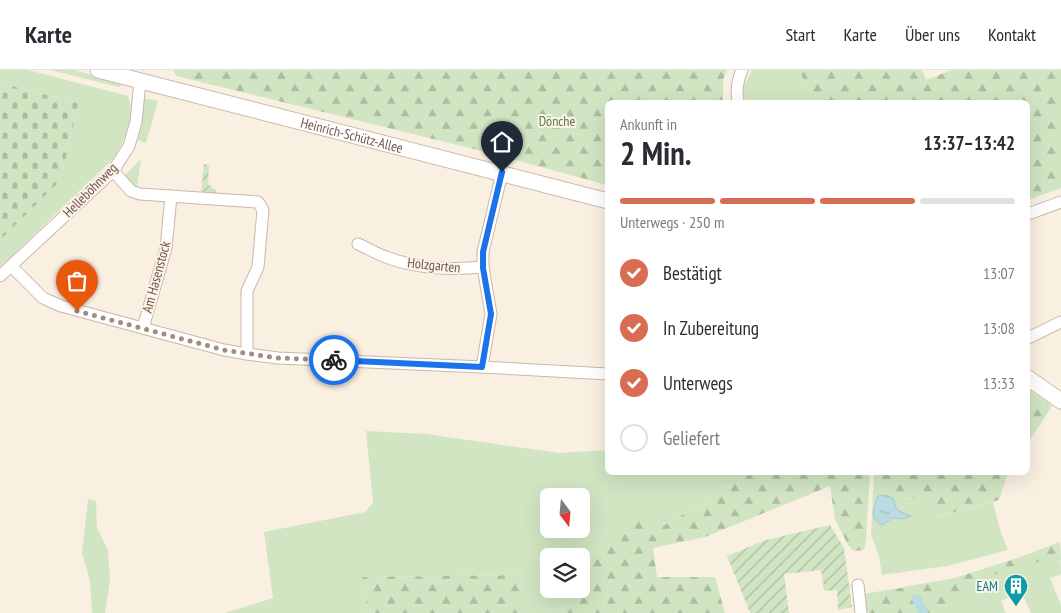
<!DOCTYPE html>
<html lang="de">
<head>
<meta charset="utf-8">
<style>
  :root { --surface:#fff; --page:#f7f7f7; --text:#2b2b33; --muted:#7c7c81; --line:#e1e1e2; --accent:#d86d53 }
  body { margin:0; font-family:"PT Sans Narrow",sans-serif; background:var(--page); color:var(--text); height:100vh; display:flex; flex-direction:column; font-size:19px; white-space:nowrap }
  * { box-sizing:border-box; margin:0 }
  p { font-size:16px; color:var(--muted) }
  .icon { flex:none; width:28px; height:28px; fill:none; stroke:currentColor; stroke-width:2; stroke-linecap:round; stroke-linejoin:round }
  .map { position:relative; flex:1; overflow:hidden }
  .panel { position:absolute; left:605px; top:30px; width:425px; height:375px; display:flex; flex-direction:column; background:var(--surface); border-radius:8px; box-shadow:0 5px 20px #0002 }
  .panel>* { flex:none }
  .needle { width:32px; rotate:164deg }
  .buttons { position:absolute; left:540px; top:418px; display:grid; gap:10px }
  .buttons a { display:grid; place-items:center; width:50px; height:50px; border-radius:8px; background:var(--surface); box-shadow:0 5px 20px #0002; font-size:25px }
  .pin { position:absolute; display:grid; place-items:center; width:42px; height:42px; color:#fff; margin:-51px -21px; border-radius:50% 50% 50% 0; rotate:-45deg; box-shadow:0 0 5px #0007 }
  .pin .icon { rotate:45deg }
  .courier { position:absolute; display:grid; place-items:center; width:50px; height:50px; margin:-25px; border:4px solid #1a73e8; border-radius:50%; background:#fff; color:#222; box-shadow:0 1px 6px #0007 }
  .overview em { font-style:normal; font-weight:600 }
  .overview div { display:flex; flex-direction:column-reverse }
  .overview { display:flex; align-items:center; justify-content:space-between; height:85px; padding:0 15px }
  h1 { font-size:32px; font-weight:600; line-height:38px }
  .bar { display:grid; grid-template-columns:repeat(4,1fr); gap:8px 5px; align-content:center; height:60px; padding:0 15px }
  .bar i { height:6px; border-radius:4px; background:var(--line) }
  .bar .active { background:var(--accent) }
  .bar p { grid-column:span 4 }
  ol { padding:0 15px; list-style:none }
  li { display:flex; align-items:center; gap:15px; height:55px }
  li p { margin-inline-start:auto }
  li .icon { padding:5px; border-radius:50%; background:var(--accent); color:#fff; stroke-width:4 }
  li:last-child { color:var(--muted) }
  li i { width:28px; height:28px; border:2px solid var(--line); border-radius:50% }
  header { display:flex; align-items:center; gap:30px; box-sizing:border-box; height:70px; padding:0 25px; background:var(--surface); border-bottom:1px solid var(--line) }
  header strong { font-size:24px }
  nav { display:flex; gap:28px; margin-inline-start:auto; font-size:18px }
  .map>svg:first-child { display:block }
</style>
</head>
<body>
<header>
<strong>Karte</strong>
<nav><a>Start</a><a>Karte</a><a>Über uns</a><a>Kontakt</a></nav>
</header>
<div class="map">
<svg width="1061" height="543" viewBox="0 0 1061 543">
  <defs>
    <pattern id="forest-firs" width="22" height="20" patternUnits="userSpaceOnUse" patternTransform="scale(1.25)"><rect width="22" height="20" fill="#d1e5c3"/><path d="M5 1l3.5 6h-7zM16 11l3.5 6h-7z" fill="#aebca0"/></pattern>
    <pattern id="cemetery-stones" width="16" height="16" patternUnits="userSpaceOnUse" patternTransform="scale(1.25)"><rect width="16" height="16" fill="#d1e5c3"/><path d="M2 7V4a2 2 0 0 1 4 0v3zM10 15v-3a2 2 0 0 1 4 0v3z" fill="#aebca0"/></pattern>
    <pattern id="garden-furrows" width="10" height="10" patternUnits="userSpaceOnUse" patternTransform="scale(1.25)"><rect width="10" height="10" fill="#d1e5c3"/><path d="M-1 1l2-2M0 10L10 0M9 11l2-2" fill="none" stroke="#aebca0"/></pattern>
    <pattern id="water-ripples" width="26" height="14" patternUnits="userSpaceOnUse" patternTransform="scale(1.25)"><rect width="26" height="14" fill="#b9dce0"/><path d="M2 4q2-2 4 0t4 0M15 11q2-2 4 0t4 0" fill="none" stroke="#9bb5b8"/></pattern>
  </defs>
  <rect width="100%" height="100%" fill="#f9f0e2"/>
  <g fill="#d1e5c3" fill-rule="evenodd">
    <path d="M0,0H28L128,26C136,46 124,73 112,90L0,197V170L60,111L79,33L0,13Z"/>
    <polygon points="51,0 74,0 120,13 121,16 118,17"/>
    <polygon points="752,0 800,0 809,32 745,32 743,17"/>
    <polygon points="143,28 158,31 146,73 134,69"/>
    <polygon points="141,89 137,118 133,116 125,105"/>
    <path d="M366,361L426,364L560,383L607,380L608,402L752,403L660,458L642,439L581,504V486H549V519H567L564,522L563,543H524V505L362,507L368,543H225L273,528L264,462L365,442L373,433ZM549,426H581V459H549Z"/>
    <path d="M874,402C874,406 874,412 876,415C883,431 907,428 922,429L937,447L993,432L1001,463L1008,480L947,496L882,505L879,486L871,465Z"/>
    <polygon points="88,429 96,431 97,458 108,480 110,511 105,543 92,543 90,511 82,483"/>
    <polygon points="1060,472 1061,504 1050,508 1061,535 1061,543 1031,543 1021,521 1001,531 1006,543 867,543 864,524 955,508 1018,488"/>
  </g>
  <g fill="url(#forest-firs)">
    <polygon points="173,0 727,0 723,10 723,32 608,32 607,115 486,82 176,6"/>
    <polygon points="800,0 922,0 926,10 952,0 1061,0 1061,118 1028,130 1028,32 809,32"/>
    <polygon points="1028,319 1052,336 1028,373"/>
    <polygon points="752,403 870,403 866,471 864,480 854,481 848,475 835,449 830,416 705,467 653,478 657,507 715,507 725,543 563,543 564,522 567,519 581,519 581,504 642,438 660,458"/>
    <path d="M874,403V402L1008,403L999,430L936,447L922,429C907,428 883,431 875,415C874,412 874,406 874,403Z"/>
    <path d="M1060,472L1061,490C1026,490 984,504 957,527C952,532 950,539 945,543H867L865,525L955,508L1018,488Z"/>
    <polygon points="525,505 524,543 368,543 362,507"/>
  </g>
  <polygon fill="url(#cemetery-stones)" points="0,13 79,33 60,111 0,170"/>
  <g fill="url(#garden-furrows)">
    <polygon points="204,94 209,95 208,115 212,116 212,119 216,119 215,124 201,123"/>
    <polygon points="830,455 844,478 852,537 838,540 837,520 824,521 821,500 784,504 789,543 750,543 727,486 766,470"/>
  </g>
  <path fill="url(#water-ripples)" stroke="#a0cbd1" d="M885,425L893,428L897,440L911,446L902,449L892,448L883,455C869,450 873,437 878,426Z"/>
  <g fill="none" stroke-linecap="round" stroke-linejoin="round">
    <polyline stroke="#b9dce0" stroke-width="10" points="917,529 923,543"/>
    <defs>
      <g id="street">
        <path d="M738,32C736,21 737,11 742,0"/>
        <polyline points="113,101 131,121 140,124 258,132 263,140 258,197 247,221 247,284"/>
        <polyline points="1028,144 1061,132"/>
        <path d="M358,174C367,178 377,184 386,187C417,199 451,200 483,197"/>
        <polyline points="11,196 43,228 61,236 224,280 247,284 278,288 482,297 491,244 483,197 483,182 502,103"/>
        <polyline points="0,206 113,101 129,76 136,52 140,11"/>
        <polyline points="143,258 166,178 171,126"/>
        <polyline points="1028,268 1061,252"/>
        <polyline points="482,297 608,304"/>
        <polyline points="858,515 861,543"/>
      </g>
      <g id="secondary">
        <path id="s1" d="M98,0L608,131"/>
        <polyline points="1028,308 1061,331"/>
      </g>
    </defs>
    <use href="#street" stroke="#c9b7aa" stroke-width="13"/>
    <use href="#secondary" stroke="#ceb9ab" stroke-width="17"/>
    <use href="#street" stroke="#fff" stroke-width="11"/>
    <use href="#secondary" stroke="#fff" stroke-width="15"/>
  </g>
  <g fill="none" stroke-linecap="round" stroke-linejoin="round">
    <polyline stroke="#9f8d80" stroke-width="5" stroke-dasharray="0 9" points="77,241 224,280 278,288 334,290"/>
    <polyline stroke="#1a73e8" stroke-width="6" points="334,290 482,297 491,244 483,198 483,182 502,102"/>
  </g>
  <defs>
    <symbol id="building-pin" viewBox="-11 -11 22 30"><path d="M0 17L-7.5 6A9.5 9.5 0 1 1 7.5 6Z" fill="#0f9aa8" stroke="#fdf4e8"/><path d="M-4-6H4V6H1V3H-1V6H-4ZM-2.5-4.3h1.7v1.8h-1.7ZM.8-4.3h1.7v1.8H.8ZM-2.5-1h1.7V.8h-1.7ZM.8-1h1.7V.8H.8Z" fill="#fff"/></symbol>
  </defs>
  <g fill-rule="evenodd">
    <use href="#building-pin" x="1002" y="502" width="28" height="38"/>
  </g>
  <g text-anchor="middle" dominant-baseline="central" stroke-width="4" stroke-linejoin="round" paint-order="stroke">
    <g font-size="14" fill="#577948" stroke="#fdf4e8">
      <text x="557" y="51">Dönche</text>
    </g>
    <g font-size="14" fill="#6e574b" stroke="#fdf4e8">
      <text stroke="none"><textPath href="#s1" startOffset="262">Heinrich-Schütz-Allee</textPath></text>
      <text transform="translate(90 120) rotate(-45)">Helleböhnweg</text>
      <text transform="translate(434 195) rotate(6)">Holzgarten</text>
      <text transform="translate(156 207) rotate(-75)">Am Hasenstock</text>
    </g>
    <g font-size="14" fill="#0d838f" stroke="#fdf4e8" text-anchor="end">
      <text x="998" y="516">EAM</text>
    </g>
  </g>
</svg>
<div class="buttons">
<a><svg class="needle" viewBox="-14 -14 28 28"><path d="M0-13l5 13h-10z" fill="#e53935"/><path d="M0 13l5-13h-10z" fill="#7c7c81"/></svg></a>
<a><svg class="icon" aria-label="layers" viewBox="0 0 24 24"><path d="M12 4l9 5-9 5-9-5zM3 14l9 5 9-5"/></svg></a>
</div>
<div class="pin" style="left:77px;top:241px;background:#ea580c"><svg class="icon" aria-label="bag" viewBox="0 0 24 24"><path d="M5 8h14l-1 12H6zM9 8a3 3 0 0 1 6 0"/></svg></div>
<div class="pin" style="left:502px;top:102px;background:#1f2937"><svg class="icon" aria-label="home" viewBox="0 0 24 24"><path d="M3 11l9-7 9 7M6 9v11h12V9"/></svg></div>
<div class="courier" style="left:334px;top:290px"><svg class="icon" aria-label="bike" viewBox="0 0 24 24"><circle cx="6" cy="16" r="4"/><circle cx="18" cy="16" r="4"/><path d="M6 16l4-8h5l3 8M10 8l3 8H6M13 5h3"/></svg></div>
<section class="panel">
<div class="overview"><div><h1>2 Min.</h1><p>Ankunft in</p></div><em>13:37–13:42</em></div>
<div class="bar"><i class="active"></i><i class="active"></i><i class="active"></i><i></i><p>Unterwegs · 250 m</p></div>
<ol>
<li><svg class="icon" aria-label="check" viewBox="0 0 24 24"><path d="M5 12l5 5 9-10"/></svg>Bestätigt<p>13:07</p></li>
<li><svg class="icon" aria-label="check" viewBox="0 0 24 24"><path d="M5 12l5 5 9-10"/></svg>In Zubereitung<p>13:08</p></li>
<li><svg class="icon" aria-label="check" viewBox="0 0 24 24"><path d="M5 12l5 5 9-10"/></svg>Unterwegs<p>13:33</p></li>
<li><i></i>Geliefert</li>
</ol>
</section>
</div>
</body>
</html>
